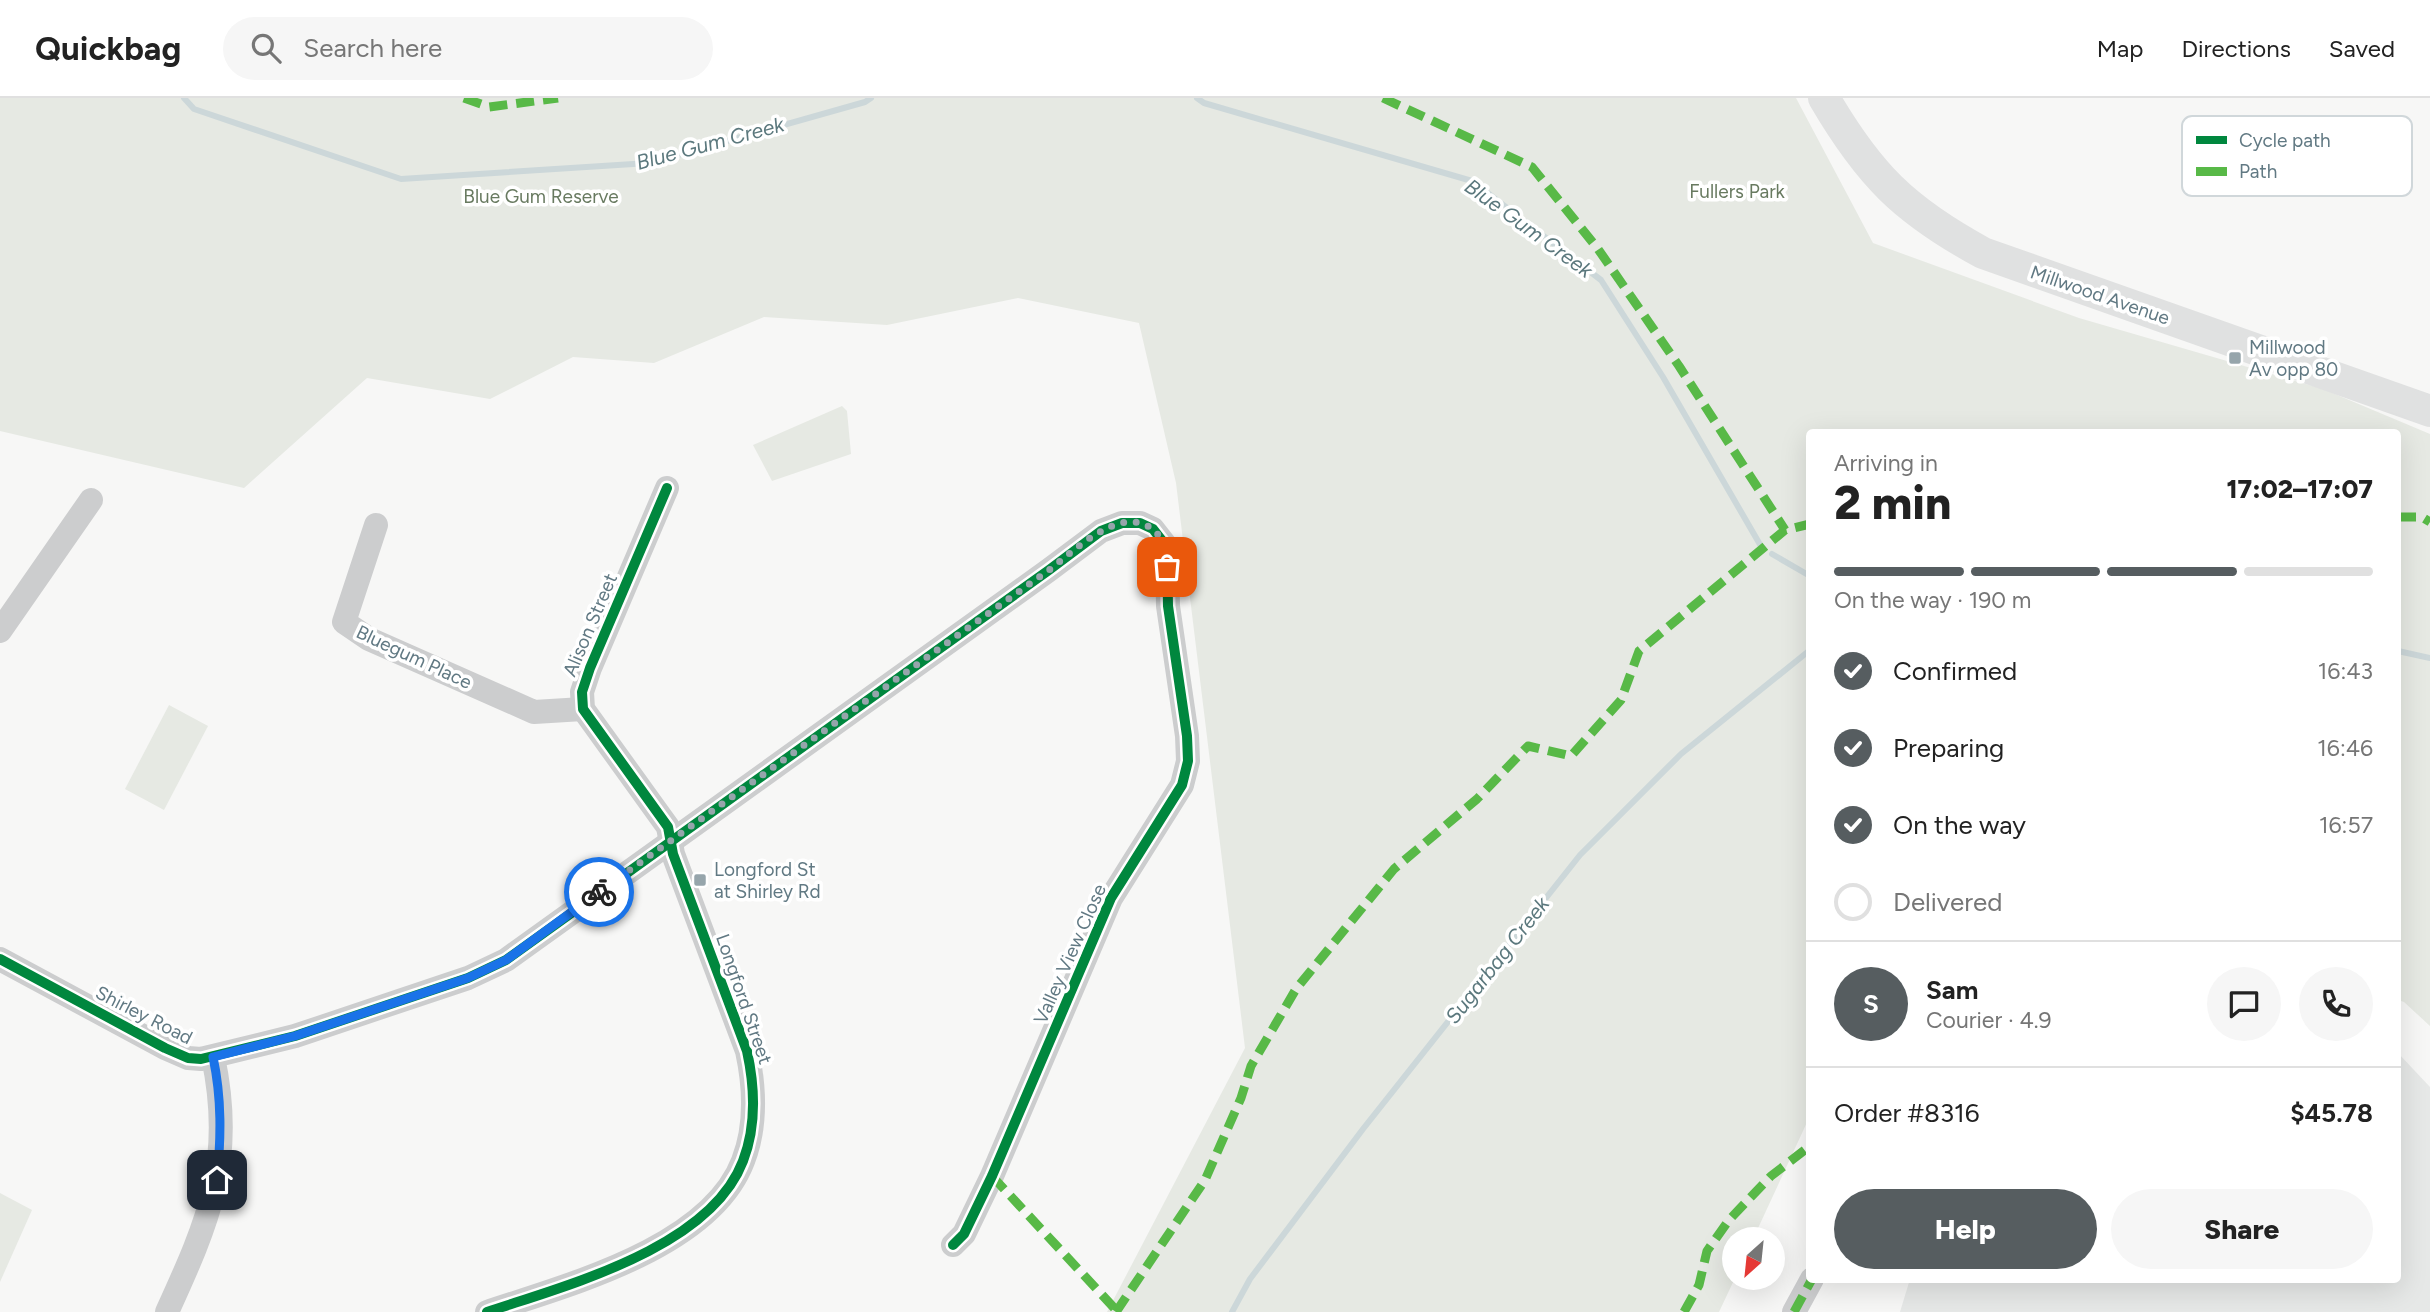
<!DOCTYPE html>
<html lang="en">
<head>
<meta charset="utf-8">
<style>
  :root { --surface:#fff; --page:#f6f6f6; --text:#222; --muted:#767676; --line:#e0e0e0; --accent:#565d60 }
  body { margin:0; font-family:Figtree,sans-serif; background:var(--page); color:var(--text); height:100vh; display:flex; flex-direction:column; font-size:26px; white-space:nowrap }
  * { box-sizing:border-box; margin:0 }
  p { font-size:23px; color:var(--muted) }
  .icon { flex:none; width:38px; height:38px; fill:none; stroke:currentColor; stroke-width:2; stroke-linecap:round; stroke-linejoin:round }
  .map { position:relative; flex:1; overflow:hidden }
  .panel { position:absolute; left:1806px; top:331px; width:595px; height:854px; display:flex; flex-direction:column; background:var(--surface); border-radius:7px; box-shadow:0 7px 28px #0002 }
  .panel>* { flex:none }
  .needle { width:46px; rotate:207deg }
  .fabs { position:absolute; left:1722px; top:1129px; display:grid; gap:14px }
  .fabs a { display:grid; place-items:center; width:63px; height:63px; border-radius:50%; background:var(--surface); box-shadow:0 7px 28px #0002; font-size:35px }
  .pin { position:absolute; display:grid; place-items:center; width:60px; height:60px; color:#fff; margin:-30px; border-radius:14px; box-shadow:0 4px 10px #0006 }
  .courier { position:absolute; display:grid; place-items:center; width:70px; height:70px; margin:-35px; border:5px solid #1a73e8; border-radius:50%; background:#fff; color:#222; box-shadow:0 2px 9px #0007 }
  .headline em { font-style:normal; font-weight:800 }
  .headline div { display:flex; flex-direction:column-reverse }
  .headline { display:flex; align-items:center; justify-content:space-between; height:119px; padding:0 28px }
  h1 { font-size:46px; font-weight:800; line-height:52px }
  .bar { display:grid; grid-template-columns:repeat(4,1fr); gap:10px 7px; align-content:center; height:84px; padding:0 28px }
  .bar i { height:9px; border-radius:5px; background:var(--line) }
  .bar .active { background:var(--accent) }
  .bar p { grid-column:span 4 }
  .line { display:flex; align-items:center; gap:18px; padding:0 28px; border-top:2px solid var(--line) }
  .line div { flex:1 }
  .round { display:grid; place-items:center; flex:none; width:74px; height:74px; border-radius:37px; background:var(--page) }
  ol { padding:0 28px; list-style:none }
  li { display:flex; align-items:center; gap:21px; height:77px }
  li p { margin-inline-start:auto }
  li .icon { padding:7px; border-radius:50%; background:var(--accent); color:#fff; stroke-width:4 }
  li:last-child { color:var(--muted) }
  li i { width:38px; height:38px; border:4px solid var(--line); border-radius:50% }
  .action { display:flex; gap:14px; margin-top:auto; padding:14px 28px }
  .action a { flex:1; height:80px; border-radius:42px; background:var(--accent); color:#fff; font-size:28px; font-weight:800; line-height:80px; text-align:center }
  .action a+a { background:var(--page); color:var(--text) }
  header { display:flex; align-items:center; gap:42px; box-sizing:border-box; height:98px; padding:0 35px; background:var(--surface); border-bottom:2px solid var(--line) }
  header strong { font-size:33px }
  nav { display:flex; gap:38px; margin-inline-start:auto; font-size:24px }
  .search { width:490px; height:63px; background:var(--page); display:flex; align-items:center; gap:18px; box-sizing:border-box; padding:0 24px; border-radius:38px; color:var(--muted); font-size:26px }
  .map>svg:first-child { display:block }
</style>
</head>
<body>
<header>
<strong>Quickbag</strong>
<div class="search"><svg class="icon" aria-label="search" viewBox="0 0 24 24"><circle cx="10" cy="10" r="6"/><path d="M15 15l6 6"/></svg>Search here</div>
<nav><a>Map</a><a>Directions</a><a>Saved</a></nav>
</header>
<div class="map">
<svg width="2430" height="1214" viewBox="0 0 2430 1214">
  <rect width="100%" height="100%" fill="#f7f7f6"/>
  <polygon fill="#e6e8e7" points="2398,955 2430,989 2430,1214 1900,1214 1910,1181 2398,1181"/>
  <g fill="#e6e9e3">
    <polygon points="0,0 1796,0 1873,145 2079,220 2323,291 2430,336 2430,928 2404,904 2398,902 2398,334 1810,334 1809,1020 1753,1141 1734,1141 1735,1180 1719,1214 1107,1214 1245,950 1176,385 1139,225 1018,200 887,227 764,219 654,265 573,259 490,301 367,280 244,390 0,333"/>
    <polygon points="842,308 847,313 851,356 772,383 753,347"/>
    <polygon points="169,607 208,628 164,712 125,691"/>
    <polygon points="0,1095 32,1112 0,1184"/>
  </g>
  <g fill="none" stroke-linecap="round" stroke-linejoin="round">
    <g stroke="#ccd7d9" stroke-width="6">
      <polyline points="184,0 194,11 401,81 649,65 865,4 871,0"/>
      <polyline points="1197,0 1204,5 1472,83 1601,182 1663,279 1762,450"/>
      <polyline points="1772,456 1810,478"/>
      <polyline points="2398,553 2430,560"/>
      <polyline points="1232,1214 1250,1181 1363,1031 1580,757 1681,656 1810,552"/>
    </g>
    <g stroke="#cccdce" stroke-width="24">
      <polyline points="376,427 344,524 369,541 534,614 583,611"/>
      <polyline points="0,533 91,402"/>
      <polyline points="0,861 165,950 188,960 201,961 295,938 468,880 506,862 1049,472 1101,433 1122,425 1140,425 1153,431 1167,449 1168,508 1187,638 1188,663 1182,687 1111,800 992,1078 964,1136 953,1147"/>
      <path d="M167,1214C209,1122 235,1062 213,959"/>
      <path d="M487,1214C567,1187 710,1150 743,1063C757,1027 755,990 747,953L673,756L668,729L583,611L582,594L590,570L667,390"/>
      <polyline points="1794,1214 1812,1181"/>
    </g>
    <path stroke="#e0e1e1" stroke-width="32" d="M1824,0C1869,77 1904,112 1983,155L2430,313"/>
    <g stroke="#58b947" stroke-width="9" stroke-dasharray="18 9" stroke-linecap="butt">
      <polyline points="464,0 489,9 558,0"/>
      <polyline points="1383,0 1532,69 1598,151 1679,268 1785,432"/>
      <polyline points="2398,419 2422,419 2430,424"/>
      <polyline points="992,1078 1117,1213"/>
      <polyline points="1116,1214 1205,1082 1241,1000 1251,968 1296,891 1394,771 1477,701 1528,648 1571,658 1621,602 1639,553 1785,432 1810,426"/>
      <polyline points="1684,1214 1699,1187 1707,1153 1729,1122 1771,1078 1810,1048"/>
      <polyline points="1794,1214 1812,1181"/>
    </g>
    <defs>
      <g id="cycleway">
        <polyline points="0,861 165,950 188,960 201,961 295,938 468,880 506,862 1049,472 1101,433 1122,425 1140,425 1153,431 1167,449 1168,508 1187,638 1188,663 1182,687 1111,800 992,1078 964,1136 953,1147"/>
        <path d="M487,1214C567,1187 710,1150 743,1063C757,1027 755,990 747,953L673,756L668,729L583,611L582,594L590,570L667,390"/>
      </g>
    </defs>
    <use href="#cycleway" stroke="#fff" stroke-width="15"/>
    <use href="#cycleway" stroke="#00873e" stroke-width="10"/>
  </g>
  <g fill="none" stroke-linecap="round" stroke-linejoin="round">
    <path stroke="#96a5ab" stroke-width="7" stroke-dasharray="0 12.6" d="M599,794L1049,472C1073,454 1114,412 1146,427C1163,436 1167,451 1167,469"/>
    <path stroke="#1a73e8" stroke-width="9" d="M217,1082C221,1040 222,1001 213,959L295,938L468,880L506,862L599,794"/>
  </g>
  <g fill="#96a5ab" stroke="#fff" stroke-width="2.5">
    <rect x="2228" y="253" width="14" height="14" rx="3.5"/>
    <rect x="693" y="775" width="14" height="14" rx="3.5"/>
  </g>
  <g text-anchor="middle" dominant-baseline="central" stroke-width="7" stroke-linejoin="round" paint-order="stroke">
    <g font-size="19" fill="#687a60" stroke="#fff">
      <text x="1737" y="93">Fullers Park</text>
      <text x="541" y="98">Blue Gum Reserve</text>
    </g>
    <g font-size="19" fill="#617983" stroke="#fff">
      <text transform="translate(2100 197) rotate(19)">Millwood Avenue</text>
      <text transform="translate(590 527) rotate(-67)">Alison Street</text>
      <text transform="translate(414 559) rotate(25)">Bluegum Place</text>
      <text transform="translate(1070 856) rotate(-66)">Valley View Close</text>
      <text transform="translate(744 901) rotate(71)">Longford Street</text>
      <text transform="translate(144 917) rotate(27)">Shirley Road</text>
    </g>
    <g font-size="19" fill="#617983" stroke="#fff" text-anchor="start">
      <text x="2249" y="249">Millwood<tspan x="2249" dy="22">Av opp 80</tspan></text>
      <text x="714" y="771">Longford St<tspan x="714" dy="22">at Shirley Rd</tspan></text>
    </g>
    <g font-size="21" font-style="italic" fill="#5b787d" stroke="#fff">
      <text transform="translate(710 45) rotate(-15)">Blue Gum Creek</text>
      <text transform="translate(1529 130) rotate(36)">Blue Gum Creek</text>
      <text transform="translate(1497 862) rotate(-52)">Sugarbag Creek</text>
    </g>
  </g>
  <rect x="2182" y="18" width="230" height="80" rx="10" fill="#fff" stroke="#d0d7da" stroke-width="2"/>
  <rect x="2196" y="38" width="31" height="8" fill="#00873e"/>
  <rect x="2196" y="69" width="31" height="9" fill="#58b947"/>
  <g font-size="19" fill="#617983">
    <text x="2239" y="49">Cycle path</text>
    <text x="2239" y="80">Path</text>
  </g>
</svg>
<div class="fabs">
<a><svg class="needle" viewBox="-14 -14 28 28"><path d="M0-13l5 13h-10z" fill="#e53935"/><path d="M0 13l5-13h-10z" fill="#767676"/></svg></a>
</div>
<div class="pin" style="left:1167px;top:469px;background:#ea580c"><svg class="icon" aria-label="bag" viewBox="0 0 24 24"><path d="M5 8h14l-1 12H6zM9 8a3 3 0 0 1 6 0"/></svg></div>
<div class="pin" style="left:217px;top:1082px;background:#1f2937"><svg class="icon" aria-label="home" viewBox="0 0 24 24"><path d="M3 11l9-7 9 7M6 9v11h12V9"/></svg></div>
<div class="courier" style="left:599px;top:794px"><svg class="icon" aria-label="bike" viewBox="0 0 24 24"><circle cx="6" cy="16" r="4"/><circle cx="18" cy="16" r="4"/><path d="M6 16l4-8h5l3 8M10 8l3 8H6M13 5h3"/></svg></div>
<section class="panel">
<div class="headline"><div><h1>2 min</h1><p>Arriving in</p></div><em>17:02–17:07</em></div>
<div class="bar"><i class="active"></i><i class="active"></i><i class="active"></i><i></i><p>On the way · 190 m</p></div>
<ol>
<li><svg class="icon" aria-label="check" viewBox="0 0 24 24"><path d="M5 12l5 5 9-10"/></svg>Confirmed<p>16:43</p></li>
<li><svg class="icon" aria-label="check" viewBox="0 0 24 24"><path d="M5 12l5 5 9-10"/></svg>Preparing<p>16:46</p></li>
<li><svg class="icon" aria-label="check" viewBox="0 0 24 24"><path d="M5 12l5 5 9-10"/></svg>On the way<p>16:57</p></li>
<li><i></i>Delivered</li>
</ol>
<div class="line" style="height:126px"><b class="round" style="background:var(--accent);color:#fff">S</b><div><b>Sam</b><p>Courier · 4.9</p></div><a class="round"><svg class="icon" aria-label="chat" viewBox="0 0 24 24"><path d="M4 5h16v11H9l-5 4z"/></svg></a><a class="round"><svg class="icon" aria-label="phone" viewBox="0 0 24 24"><path d="M5 4h4l2 5-3 2q2 4 5 5l2-3 5 2v4C11 20 4 13 5 4z"/></svg></a></div>
<div class="line" style="height:91px"><div>Order #8316</div><b>$45.78</b></div>
<div class="action"><a>Help</a><a>Share</a></div>
</section>
</div>
</body>
</html>
